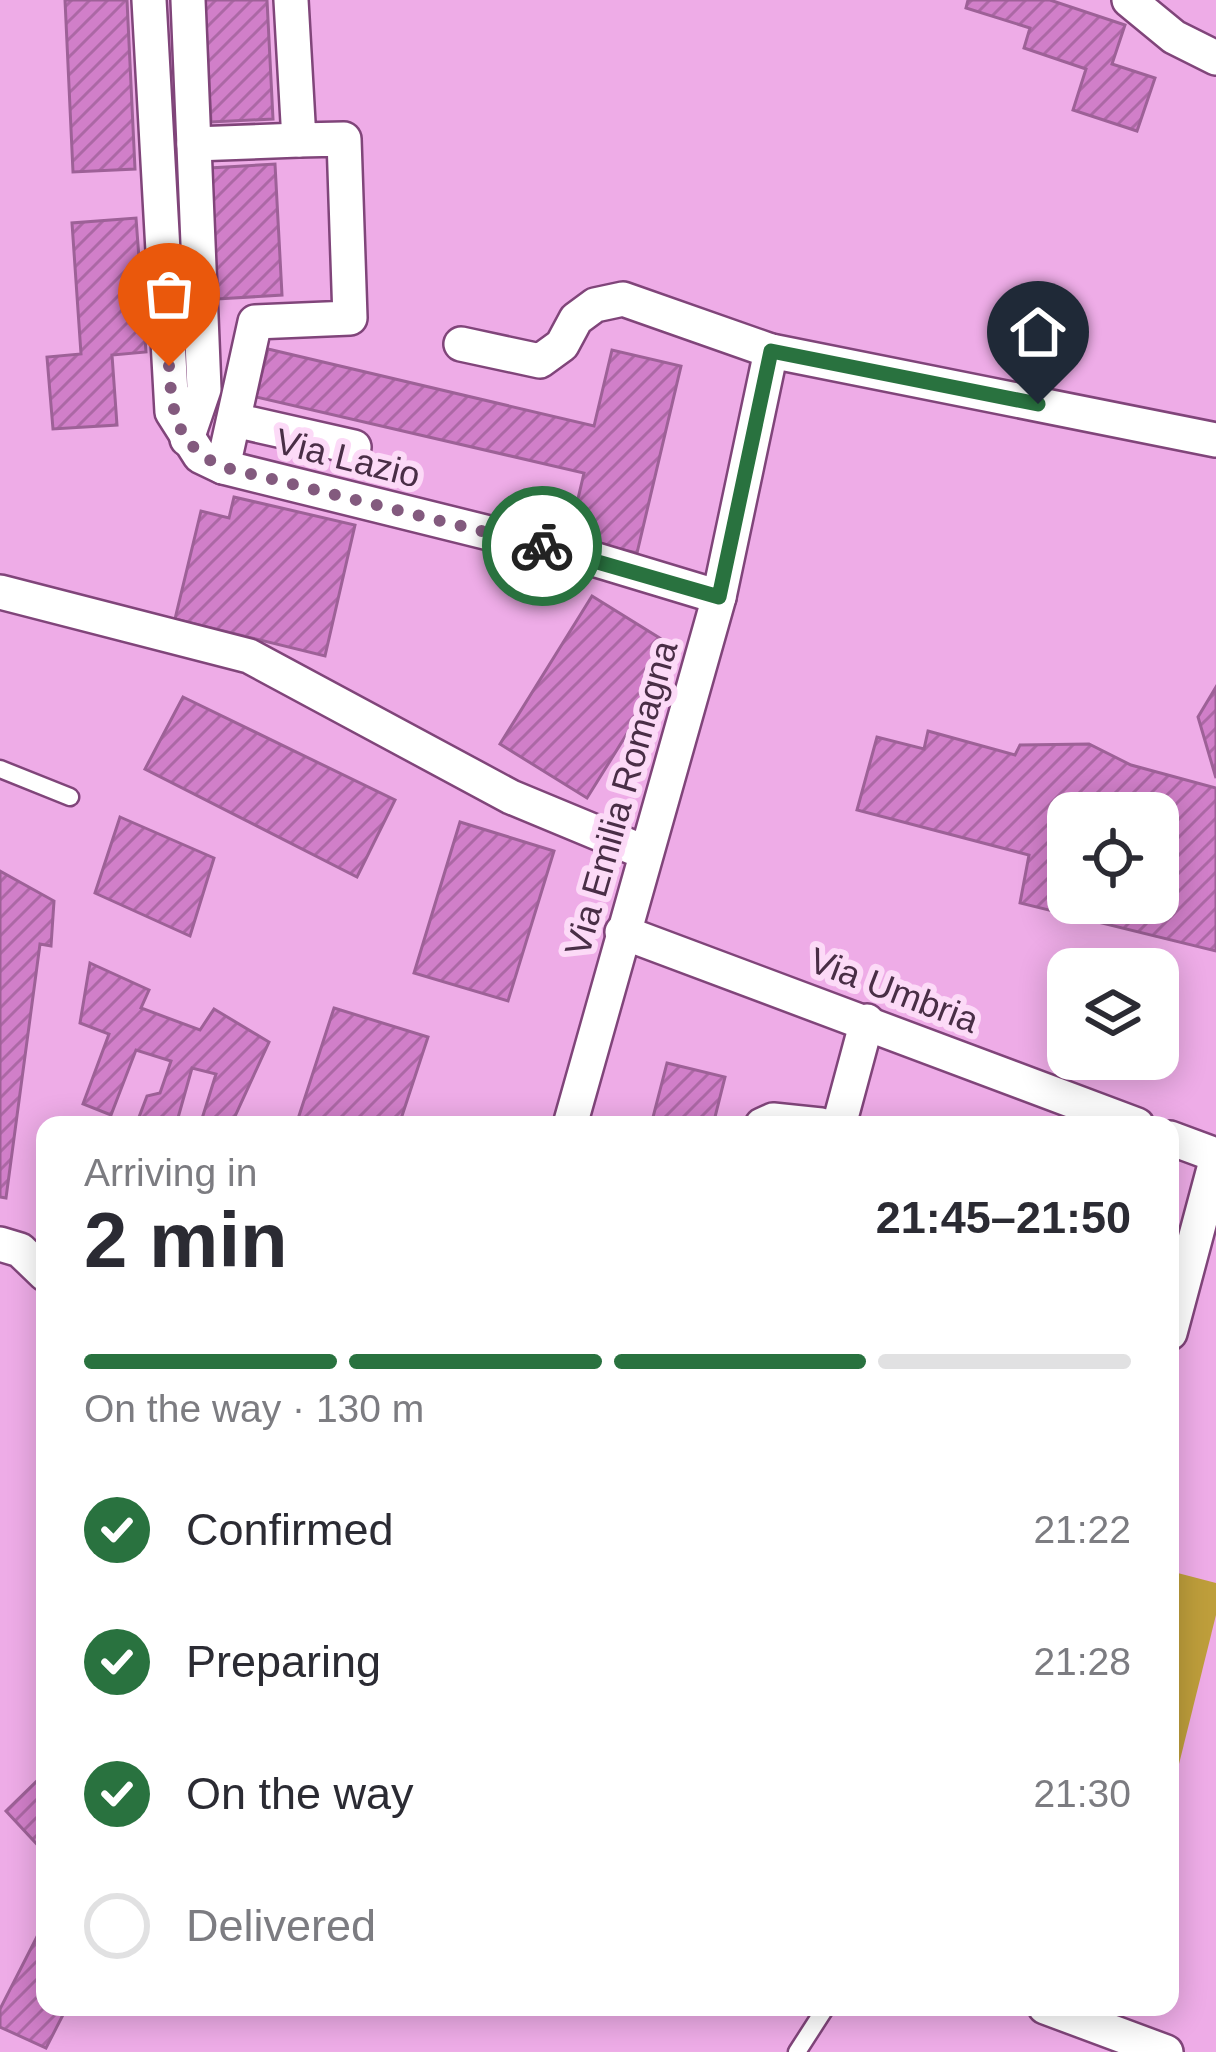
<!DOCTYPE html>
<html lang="en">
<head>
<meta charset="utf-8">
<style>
  :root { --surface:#fff; --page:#f7f7f7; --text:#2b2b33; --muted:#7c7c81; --line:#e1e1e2; --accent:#29723f }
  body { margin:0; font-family:Helvetica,sans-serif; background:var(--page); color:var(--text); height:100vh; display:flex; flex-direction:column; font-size:45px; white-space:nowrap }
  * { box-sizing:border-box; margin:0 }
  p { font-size:39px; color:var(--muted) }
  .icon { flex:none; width:66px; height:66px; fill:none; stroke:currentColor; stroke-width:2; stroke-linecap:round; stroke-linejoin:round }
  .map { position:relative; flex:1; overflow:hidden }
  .side { position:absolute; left:36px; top:1116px; width:1143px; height:900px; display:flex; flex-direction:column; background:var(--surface); border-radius:24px; box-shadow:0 6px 30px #0003 }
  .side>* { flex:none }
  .tools { position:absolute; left:1047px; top:792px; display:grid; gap:24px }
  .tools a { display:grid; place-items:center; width:132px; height:132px; border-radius:24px; background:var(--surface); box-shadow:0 6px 30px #0003; font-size:60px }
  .pin { position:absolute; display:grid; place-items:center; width:102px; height:102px; color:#fff; margin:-123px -51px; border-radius:50% 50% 50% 0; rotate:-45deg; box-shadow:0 0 12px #0007 }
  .pin .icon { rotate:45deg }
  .courier { position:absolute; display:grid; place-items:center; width:120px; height:120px; margin:-60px; border:9px solid #29723f; border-radius:50%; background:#fff; color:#222; box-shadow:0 3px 15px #0007 }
  .overview em { font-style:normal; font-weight:800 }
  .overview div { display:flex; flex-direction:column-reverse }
  .overview { display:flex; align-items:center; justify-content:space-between; height:204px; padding:0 48px }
  h1 { font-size:78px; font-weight:800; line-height:90px }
  .bar { display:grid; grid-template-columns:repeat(4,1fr); gap:18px 12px; align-content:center; height:144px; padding:0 48px }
  .bar i { height:15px; border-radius:9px; background:var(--line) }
  .bar .on { background:var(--accent) }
  .bar p { grid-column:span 4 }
  ol { padding:0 48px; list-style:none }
  li { display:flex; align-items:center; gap:36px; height:132px }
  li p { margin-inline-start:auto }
  li .icon { padding:12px; border-radius:50%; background:var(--accent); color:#fff; stroke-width:4 }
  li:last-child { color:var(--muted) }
  li i { width:66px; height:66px; border:6px solid var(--line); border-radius:50% }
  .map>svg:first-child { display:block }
</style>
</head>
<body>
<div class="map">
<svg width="1216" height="2052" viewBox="0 0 1216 2052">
  <defs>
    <pattern id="building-hatch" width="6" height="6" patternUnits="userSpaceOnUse" patternTransform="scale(3)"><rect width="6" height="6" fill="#d17fc9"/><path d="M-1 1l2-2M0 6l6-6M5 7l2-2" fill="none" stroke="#ac68a5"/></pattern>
  </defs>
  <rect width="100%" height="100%" fill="#eeace7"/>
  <polygon fill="#be9e3b" points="1170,1571 1216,1583 1216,1615 1179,1764 1170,1761"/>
  <g fill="url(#building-hatch)" stroke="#9d6197" stroke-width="3" fill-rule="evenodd">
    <polygon points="65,0 127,0 135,169 73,172"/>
    <polygon points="205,0 267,0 273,119 211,122"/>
    <polygon points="968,0 1050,0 1125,25 1112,64 1155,78 1137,131 1073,110 1086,69 1024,48 1030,28 966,8"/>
    <polygon points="275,164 282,295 218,299 210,168"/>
    <polygon points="136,218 146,352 112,355 117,425 53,429 47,357 81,354 72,223"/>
    <polygon points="268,349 594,426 612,350 681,366 637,553 569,537 584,473 256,397"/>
    <polygon points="234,497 355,525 325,656 175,619 201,511 229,518"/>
    <polygon points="592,596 679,650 587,798 500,744"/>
    <polygon points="1216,687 1216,778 1198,717"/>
    <polygon points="183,697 395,800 357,877 145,769"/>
    <path d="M928,731L1015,755L1020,745L1089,744L1131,765L1216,788V951L1020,903L1029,855L857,810L877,737L924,749ZM1068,813H1158V903H1068Z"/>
    <polygon points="120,817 214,858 190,936 95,893"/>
    <polygon points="460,822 554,851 508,1001 414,973"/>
    <polygon points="0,871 54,901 51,946 40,944 6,1198 0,1197"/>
    <polygon points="90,963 149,990 141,1008 200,1030 214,1009 269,1042 231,1125 200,1125 216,1074 192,1068 176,1125 136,1125 147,1096 160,1093 171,1061 136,1050 111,1115 83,1104 109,1034 80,1023"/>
    <polygon points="334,1008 428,1037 399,1125 296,1125"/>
    <polygon points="667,1063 725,1077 713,1125 651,1125"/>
    <polygon points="43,1775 45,1777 45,1853 6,1811"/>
    <polygon points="45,1921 45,2007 67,2007 46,2048 0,2027 0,2009"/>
  </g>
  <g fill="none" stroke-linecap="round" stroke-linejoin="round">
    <defs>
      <g id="service">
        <polyline points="0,769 70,797"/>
        <polyline points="797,2052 826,2007"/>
      </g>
      <g id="minor">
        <polyline points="149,0 172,412 200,456 223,467 590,558 719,597"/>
        <polyline points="1129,0 1174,37 1216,58"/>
        <polyline points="194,144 299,140"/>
        <polyline points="461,344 540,361 562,345 576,319 595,305 623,299 771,351 1216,440"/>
        <polyline points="234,420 354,447"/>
        <polyline points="187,439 204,389 188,0"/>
        <polyline points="223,467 255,322 350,318 344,139 299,140 291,0"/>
        <polyline points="0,592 249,656 511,797 646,853"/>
        <polyline points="622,932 1137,1125"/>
        <polyline points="570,1125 719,597 771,351"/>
        <polyline points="762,1125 773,1120 821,1125"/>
        <polyline points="839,1125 867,1021"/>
        <polyline points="1170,1138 1216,1155"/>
        <polyline points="0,1244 20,1250 45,1274"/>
        <polyline points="1170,1333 1216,1161"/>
        <polyline points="1045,2007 1166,2052"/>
      </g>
    </defs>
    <use href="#service" stroke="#80457a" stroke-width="21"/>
    <use href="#minor" stroke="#80457a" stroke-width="38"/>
    <use href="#service" stroke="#fff" stroke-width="16"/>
    <use href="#minor" stroke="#fff" stroke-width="33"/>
  </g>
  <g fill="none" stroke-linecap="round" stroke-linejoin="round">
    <path stroke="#835a7e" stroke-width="12" stroke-dasharray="0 21.6" d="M169,366C172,414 176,445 223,467L542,546"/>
    <polyline stroke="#29723f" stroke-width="15" points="542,546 719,597 771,351 1038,404"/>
  </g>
  <g text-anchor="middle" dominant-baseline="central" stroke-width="12" stroke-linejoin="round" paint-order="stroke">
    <g font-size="36" fill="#492e46" stroke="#fcdaf7">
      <text transform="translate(348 458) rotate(14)">Via Lazio</text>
      <text transform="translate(621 798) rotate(-74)">Via Emilia Romagna</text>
      <text transform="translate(894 990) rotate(21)">Via Umbria</text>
    </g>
  </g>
</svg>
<div class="tools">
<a><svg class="icon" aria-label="locate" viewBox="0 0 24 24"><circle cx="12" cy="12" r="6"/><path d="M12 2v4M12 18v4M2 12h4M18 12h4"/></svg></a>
<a><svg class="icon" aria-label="layers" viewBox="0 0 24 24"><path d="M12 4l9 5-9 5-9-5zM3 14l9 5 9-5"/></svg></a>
</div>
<div class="pin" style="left:169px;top:366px;background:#ea580c"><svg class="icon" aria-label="bag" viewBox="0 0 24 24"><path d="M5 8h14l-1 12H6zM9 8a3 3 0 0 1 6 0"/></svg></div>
<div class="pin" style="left:1038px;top:404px;background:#1f2937"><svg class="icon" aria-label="home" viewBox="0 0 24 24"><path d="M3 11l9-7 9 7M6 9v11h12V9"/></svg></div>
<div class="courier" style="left:542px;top:546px"><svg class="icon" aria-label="bike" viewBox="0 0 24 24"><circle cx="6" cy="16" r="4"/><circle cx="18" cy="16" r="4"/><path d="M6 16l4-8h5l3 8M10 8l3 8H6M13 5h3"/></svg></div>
<section class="side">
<div class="overview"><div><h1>2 min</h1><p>Arriving in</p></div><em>21:45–21:50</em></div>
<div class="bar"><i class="on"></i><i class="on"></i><i class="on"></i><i></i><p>On the way · 130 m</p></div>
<ol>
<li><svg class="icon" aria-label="check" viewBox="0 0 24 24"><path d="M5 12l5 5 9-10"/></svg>Confirmed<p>21:22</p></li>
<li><svg class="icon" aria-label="check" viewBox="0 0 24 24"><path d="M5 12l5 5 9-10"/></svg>Preparing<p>21:28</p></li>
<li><svg class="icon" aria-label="check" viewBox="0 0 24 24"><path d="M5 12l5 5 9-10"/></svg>On the way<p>21:30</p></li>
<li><i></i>Delivered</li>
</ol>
</section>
</div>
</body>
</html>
